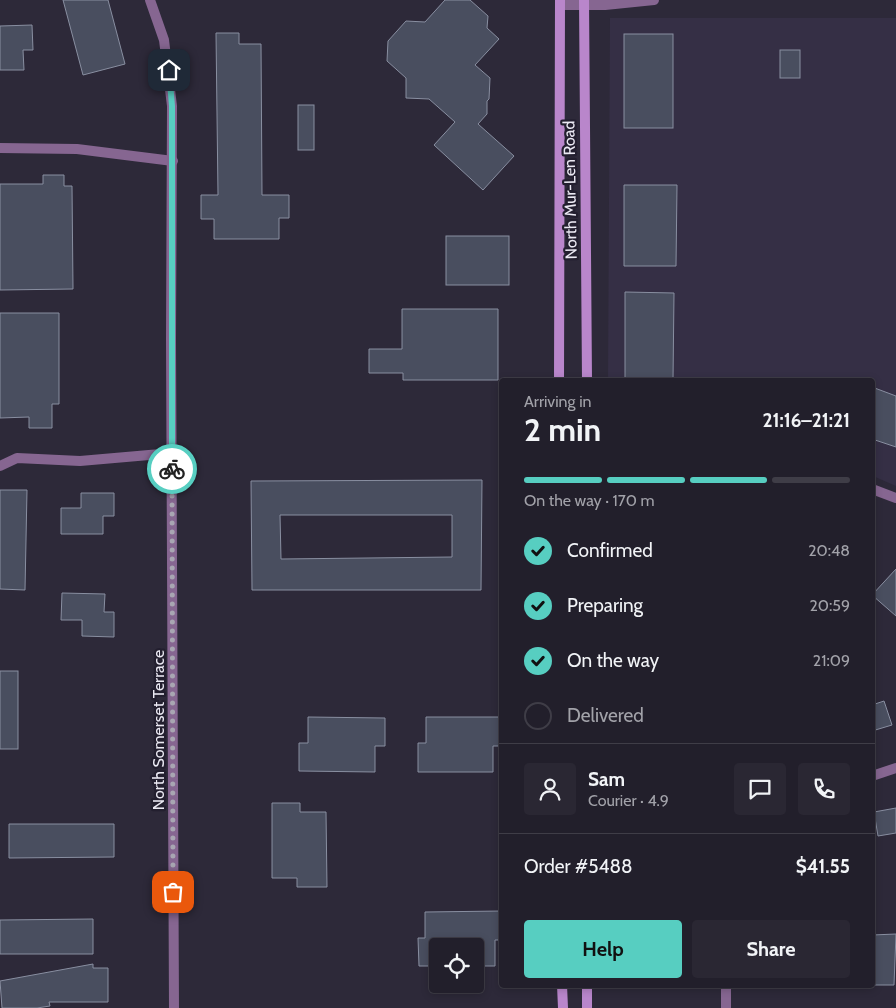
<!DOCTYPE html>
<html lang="en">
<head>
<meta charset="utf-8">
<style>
  :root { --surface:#221f2b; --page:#2a2733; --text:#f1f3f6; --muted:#a2a2a9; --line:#3f3d47; --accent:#57cec1 }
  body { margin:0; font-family:Cabin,sans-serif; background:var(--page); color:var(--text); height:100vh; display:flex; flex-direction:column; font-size:19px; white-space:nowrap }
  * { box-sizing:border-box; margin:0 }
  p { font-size:16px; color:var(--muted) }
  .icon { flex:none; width:28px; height:28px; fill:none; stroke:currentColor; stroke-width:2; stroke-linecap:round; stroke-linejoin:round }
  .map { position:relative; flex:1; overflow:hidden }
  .panel { position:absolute; left:499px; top:378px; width:376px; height:610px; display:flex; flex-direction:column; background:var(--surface); border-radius:5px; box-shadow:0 2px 8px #0003,0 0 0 1px var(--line) }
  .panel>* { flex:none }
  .tools { position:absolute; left:429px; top:938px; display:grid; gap:10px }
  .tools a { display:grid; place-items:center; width:55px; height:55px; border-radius:5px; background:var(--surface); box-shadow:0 2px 8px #0003,0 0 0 1px var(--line); font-size:25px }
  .pin { position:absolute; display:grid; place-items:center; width:42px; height:42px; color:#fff; margin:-21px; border-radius:10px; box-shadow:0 2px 8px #0006 }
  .courier { position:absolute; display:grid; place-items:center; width:50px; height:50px; margin:-25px; border:4px solid #57cec1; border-radius:50%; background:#fff; color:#222; box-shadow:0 1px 6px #0007 }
  .headline em { font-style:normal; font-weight:800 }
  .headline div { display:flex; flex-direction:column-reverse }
  .headline { display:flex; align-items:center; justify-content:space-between; height:85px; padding:0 25px }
  h1 { font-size:32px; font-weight:800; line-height:38px }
  .bar { display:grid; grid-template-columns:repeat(4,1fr); gap:8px 5px; align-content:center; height:60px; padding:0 25px }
  .bar i { height:6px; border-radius:4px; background:var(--line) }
  .bar .selected { background:var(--accent) }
  .bar p { grid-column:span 4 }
  .line { display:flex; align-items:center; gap:12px; padding:0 25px; border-top:1px solid var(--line) }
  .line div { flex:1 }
  .round { display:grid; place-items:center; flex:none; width:52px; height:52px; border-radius:5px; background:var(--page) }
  ol { padding:0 25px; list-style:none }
  li { display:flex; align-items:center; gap:15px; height:55px }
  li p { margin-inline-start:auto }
  li .icon { padding:5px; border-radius:50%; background:var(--accent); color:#111; stroke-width:4 }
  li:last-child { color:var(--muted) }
  li i { width:28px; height:28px; border:2px solid var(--line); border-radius:50% }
  .button { display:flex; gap:10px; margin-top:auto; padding:10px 25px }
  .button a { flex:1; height:58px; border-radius:5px; background:var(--accent); color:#111; font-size:20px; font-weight:800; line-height:58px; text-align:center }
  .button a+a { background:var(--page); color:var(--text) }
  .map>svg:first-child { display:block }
</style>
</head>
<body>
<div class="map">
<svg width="896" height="1008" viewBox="0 0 896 1008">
  <rect width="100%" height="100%" fill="#2d2939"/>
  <polygon fill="#352f45" points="610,18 896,18 896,486 873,476 872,380 608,380"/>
  <g fill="#494e5f" stroke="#898fa1" fill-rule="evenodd">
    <polygon points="63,0 108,0 125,64 83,75"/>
    <polygon points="445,0 470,0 488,16 487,28 499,39 475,65 490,78 489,99 487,101 487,114 478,124 514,156 483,190 434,145 455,122 429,99 406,98 406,78 387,61 388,41 406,21 425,22"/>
    <polygon points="32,25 33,50 23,50 24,70 0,70 0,26"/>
    <polygon points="216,33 239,33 239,44 261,44 262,195 289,195 289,218 279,218 279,239 214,239 214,219 201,219 201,195 218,195"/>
    <rect x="624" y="34" width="49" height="94"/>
    <rect x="780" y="50" width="20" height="28"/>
    <rect x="298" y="105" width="16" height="45"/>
    <polygon points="43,175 64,175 64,186 72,186 73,289 0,290 0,184 43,184"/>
    <polygon points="624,185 677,185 676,266 624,266"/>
    <rect x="446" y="236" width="63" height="49"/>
    <polygon points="625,292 674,293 673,380 625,380"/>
    <polygon points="402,309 498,309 498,380 403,380 403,373 369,373 369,349 402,349"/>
    <polygon points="0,313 59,313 59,404 52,404 52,428 29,428 29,417 0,418"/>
    <polygon points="872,387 896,396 896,447 872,439"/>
    <path d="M482,480L481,590H252L251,481ZM280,515H452V557L281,559Z"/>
    <polygon points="0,490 27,490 25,590 0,589"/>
    <polygon points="81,493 114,493 114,516 103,516 103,534 61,534 61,508 81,508"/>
    <polygon points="896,569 896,616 872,595"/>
    <polygon points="62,593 105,594 104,612 114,612 114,637 82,636 82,620 61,620"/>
    <rect x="0" y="671" width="18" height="78"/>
    <polygon points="884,701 892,725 872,731 872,705"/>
    <polygon points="308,717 385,718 385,746 375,746 375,772 299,771 299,743 308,743"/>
    <polygon points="426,717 501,717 501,746 493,746 493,772 418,772 418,743 426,743"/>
    <polygon points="272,803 300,803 300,812 326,812 327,887 297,887 297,878 272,878"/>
    <polygon points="896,808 896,833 878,836 874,812"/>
    <polygon points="9,824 114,824 114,857 9,858"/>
    <polygon points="501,911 501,940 495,940 495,966 475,966 475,946 438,946 438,966 419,966 418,938 425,938 425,912"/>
    <polygon points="93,919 93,954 0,954 0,920"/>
    <polygon points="896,934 894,985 872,985 872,935"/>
    <polygon points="93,964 93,968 108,968 108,1002 49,1002 50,1006 37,1008 2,1008 0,981"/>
  </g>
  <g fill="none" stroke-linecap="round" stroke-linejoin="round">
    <g stroke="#866691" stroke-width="10">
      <polyline points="150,0 164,40 172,106 171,340 174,1008"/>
      <polyline points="560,5 605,5 654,0"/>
      <polyline points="0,148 77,149 173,161"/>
      <polyline points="0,466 17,458 80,461 172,453"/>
      <polyline points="872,776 896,768"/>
      <polyline points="726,1008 726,985"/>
    </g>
    <polyline stroke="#866691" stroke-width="10" points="872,489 896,498"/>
    <g stroke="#b986cb" stroke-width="10">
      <polyline points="584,0 587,380"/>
      <polyline points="559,380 560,0"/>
      <polyline points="562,985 563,1008"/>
      <polyline points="587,985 587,1008"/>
    </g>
  </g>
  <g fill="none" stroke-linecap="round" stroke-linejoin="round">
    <polyline stroke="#a8a6b2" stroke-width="5" stroke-dasharray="0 9" points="172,469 173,892"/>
    <polyline stroke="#57cec1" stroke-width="6" points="169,70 172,106 172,469"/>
  </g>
  <g text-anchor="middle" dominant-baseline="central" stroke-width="4.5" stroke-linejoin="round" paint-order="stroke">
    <g font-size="16" fill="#ebe9f3" stroke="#231f2f">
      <text transform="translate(570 190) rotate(-91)">North Mur-Len Road</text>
      <text transform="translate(158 730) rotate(-90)">North Somerset Terrace</text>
    </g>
  </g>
</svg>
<div class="tools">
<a><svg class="icon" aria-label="locate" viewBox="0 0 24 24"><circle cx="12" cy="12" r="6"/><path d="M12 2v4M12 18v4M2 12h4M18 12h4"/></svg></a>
</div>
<div class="pin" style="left:173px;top:892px;background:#ea580c"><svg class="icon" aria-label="bag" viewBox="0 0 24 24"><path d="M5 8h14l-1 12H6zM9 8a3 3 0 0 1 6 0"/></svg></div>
<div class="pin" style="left:169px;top:70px;background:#1f2937"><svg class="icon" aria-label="home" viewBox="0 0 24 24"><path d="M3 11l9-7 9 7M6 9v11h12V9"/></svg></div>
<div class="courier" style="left:172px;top:469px"><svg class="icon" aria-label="bike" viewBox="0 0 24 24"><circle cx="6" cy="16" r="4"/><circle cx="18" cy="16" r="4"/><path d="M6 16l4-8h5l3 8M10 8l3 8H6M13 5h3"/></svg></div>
<section class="panel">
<div class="headline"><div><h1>2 min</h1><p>Arriving in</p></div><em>21:16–21:21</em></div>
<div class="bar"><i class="selected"></i><i class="selected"></i><i class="selected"></i><i></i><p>On the way · 170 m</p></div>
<ol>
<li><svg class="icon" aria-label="check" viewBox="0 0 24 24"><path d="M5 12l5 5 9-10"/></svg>Confirmed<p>20:48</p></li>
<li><svg class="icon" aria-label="check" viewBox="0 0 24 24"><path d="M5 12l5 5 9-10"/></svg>Preparing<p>20:59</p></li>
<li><svg class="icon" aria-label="check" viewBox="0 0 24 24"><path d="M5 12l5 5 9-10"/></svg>On the way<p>21:09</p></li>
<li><i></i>Delivered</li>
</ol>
<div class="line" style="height:90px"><a class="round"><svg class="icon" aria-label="person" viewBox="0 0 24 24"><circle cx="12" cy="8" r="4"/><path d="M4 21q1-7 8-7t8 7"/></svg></a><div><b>Sam</b><p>Courier · 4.9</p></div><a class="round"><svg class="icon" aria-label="chat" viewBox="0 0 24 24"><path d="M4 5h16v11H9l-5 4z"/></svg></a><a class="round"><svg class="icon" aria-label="phone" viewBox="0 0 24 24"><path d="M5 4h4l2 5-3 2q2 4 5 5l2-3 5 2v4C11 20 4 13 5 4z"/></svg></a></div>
<div class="line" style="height:65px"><div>Order #5488</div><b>$41.55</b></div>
<div class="button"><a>Help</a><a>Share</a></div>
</section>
</div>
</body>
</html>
